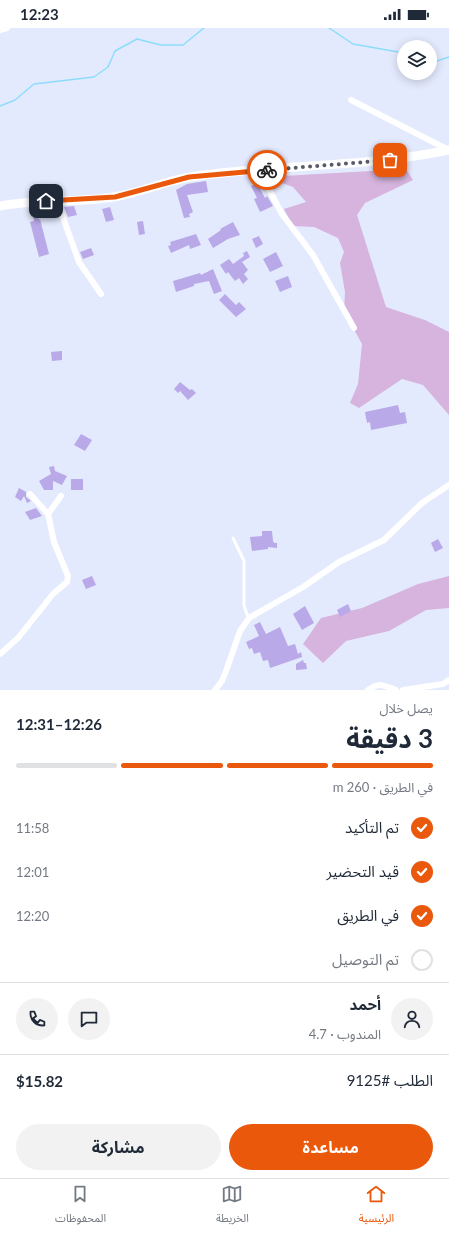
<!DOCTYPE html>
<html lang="ar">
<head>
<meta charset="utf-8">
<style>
  :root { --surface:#fff; --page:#f2f2f3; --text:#1f2937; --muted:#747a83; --line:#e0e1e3; --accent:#ea580c }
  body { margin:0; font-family:Lato,"Noto Sans Arabic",sans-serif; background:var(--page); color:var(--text); direction:rtl; height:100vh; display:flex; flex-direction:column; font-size:15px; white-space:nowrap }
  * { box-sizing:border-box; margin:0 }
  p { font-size:13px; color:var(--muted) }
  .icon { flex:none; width:22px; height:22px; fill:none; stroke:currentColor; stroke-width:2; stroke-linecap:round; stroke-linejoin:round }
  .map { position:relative; height:662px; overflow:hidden; direction:ltr }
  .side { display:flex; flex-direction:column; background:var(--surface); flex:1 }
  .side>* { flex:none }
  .controls { position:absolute; left:397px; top:12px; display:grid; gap:8px }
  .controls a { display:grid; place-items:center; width:40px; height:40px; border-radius:50%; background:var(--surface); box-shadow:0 2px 10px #0003; font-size:20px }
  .pin { position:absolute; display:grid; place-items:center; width:34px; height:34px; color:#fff; margin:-17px; border-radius:8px; box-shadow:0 2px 6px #0006 }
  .courier { position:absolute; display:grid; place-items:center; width:40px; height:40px; margin:-20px; border:3px solid #ea580c; border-radius:50%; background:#fff; color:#222; box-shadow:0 1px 5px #0007 }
  .summary em { font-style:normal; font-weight:700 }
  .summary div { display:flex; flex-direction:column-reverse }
  .summary { display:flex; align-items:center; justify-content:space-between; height:68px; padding:0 16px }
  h1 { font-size:26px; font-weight:700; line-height:30px }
  .bar { display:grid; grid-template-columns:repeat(4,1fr); gap:6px 4px; align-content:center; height:48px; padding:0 16px }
  .bar i { height:5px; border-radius:3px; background:var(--line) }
  .bar .current { background:var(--accent) }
  .bar p { grid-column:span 4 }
  .line { display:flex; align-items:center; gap:10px; padding:0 16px; border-top:1px solid var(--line) }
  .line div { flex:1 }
  .round { display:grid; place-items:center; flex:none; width:42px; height:42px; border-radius:21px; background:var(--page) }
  ol { padding:0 16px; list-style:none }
  li { display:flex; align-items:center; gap:12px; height:44px }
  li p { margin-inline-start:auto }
  li .icon { padding:4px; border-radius:50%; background:var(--accent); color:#fff; stroke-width:4 }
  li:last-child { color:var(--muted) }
  li i { width:22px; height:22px; border:2px solid var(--line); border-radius:50% }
  .primary-button { display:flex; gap:8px; margin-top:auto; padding:8px 16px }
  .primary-button a { flex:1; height:46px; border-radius:24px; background:var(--accent); color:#fff; font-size:16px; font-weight:700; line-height:46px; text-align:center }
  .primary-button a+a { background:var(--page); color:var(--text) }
  .status { display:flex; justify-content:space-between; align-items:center; height:28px; padding:0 20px; background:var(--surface); direction:ltr }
  .status svg { height:11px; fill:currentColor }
  .tabs { display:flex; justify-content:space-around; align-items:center; height:56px; border-top:1px solid var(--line); background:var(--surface); font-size:11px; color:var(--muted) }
  .tabs a { display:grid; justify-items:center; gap:2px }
  .tabs .current { color:var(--accent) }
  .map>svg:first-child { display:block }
</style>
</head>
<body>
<div class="status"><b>12:23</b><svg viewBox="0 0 49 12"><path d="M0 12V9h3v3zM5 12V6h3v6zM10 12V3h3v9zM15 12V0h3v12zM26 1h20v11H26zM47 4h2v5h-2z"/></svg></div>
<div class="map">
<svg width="449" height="662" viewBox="0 0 449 662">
  <rect width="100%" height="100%" fill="#e4eafd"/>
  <g fill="#d6b4de">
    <polygon points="406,141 413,152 365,175 357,187 386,279 425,292 449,304 449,387 423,357 402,351 359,380 350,375 358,356 362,316 344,283 345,264 340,235 344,224 338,210 314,199 293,198 284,181 306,174 293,159 265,149"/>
    <polygon points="449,548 449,580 426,582 389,603 346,613 323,635 303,616 321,590 362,580 418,556"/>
  </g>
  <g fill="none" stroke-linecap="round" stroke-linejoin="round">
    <g stroke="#8cddfd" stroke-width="1.5">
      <polyline points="329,0 353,16 404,25"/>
      <polyline points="430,33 437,33 449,29"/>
      <polyline points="0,78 15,72 34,56 94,49 108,39 115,23 137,11 161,17 183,17 204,0"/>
    </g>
  </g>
  <g fill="#b9a9e8">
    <polygon points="206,153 208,164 187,167 193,184 189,186 190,189 184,190 176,162 187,156"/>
    <polygon points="257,155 265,170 267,168 273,178 260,184 254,171 257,170 251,158"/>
    <polygon points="74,178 77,187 68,189 64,179"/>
    <polygon points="110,179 114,192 106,194 102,181"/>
    <polygon points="37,186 39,192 40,191 49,226 39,229 30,194 34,193 33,187"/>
    <polygon points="143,193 145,206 139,207 137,194"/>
    <polygon points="233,194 240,207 228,211 213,220 208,211 221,202 220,201"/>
    <polygon points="196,206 201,217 190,221 189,217 171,225 168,218 171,217 170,214"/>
    <polygon points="259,208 263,216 256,220 252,211"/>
    <polygon points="91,220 94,227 83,231 80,224"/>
    <polygon points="247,223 250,229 242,234 248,242 244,246 248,251 243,256 239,250 235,253 228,244 226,246 220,237 229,231 233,236 244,228 243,225"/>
    <polygon points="276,224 283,238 270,244 263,231"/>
    <polygon points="213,241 222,263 214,266 209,253 194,256 194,258 176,264 173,253 200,245 201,247"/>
    <polygon points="288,248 292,259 280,264 275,253"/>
    <polygon points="225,266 236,277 239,274 246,281 236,289 219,272"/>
    <polygon points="62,323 62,332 52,333 51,324"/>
    <polygon points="180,354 190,362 192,361 196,365 188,372 180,363 178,365 174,361"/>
    <polygon points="398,377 400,385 405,384 407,395 371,402 370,394 367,395 365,384"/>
    <polygon points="81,406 92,412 85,423 74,417"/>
    <polygon points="54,438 55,443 67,448 62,457 53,453 53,462 44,462 39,453 51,446 49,439"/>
    <rect x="71" y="451" width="12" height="11"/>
    <polygon points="19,460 26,464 26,469 31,473 27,475 24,468 21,473 15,469"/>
    <polygon points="36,480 42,488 30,492 25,484"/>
    <polygon points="262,503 272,503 273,513 274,515 277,515 277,520 268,519 268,521 252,523 250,509 262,508"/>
    <polygon points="438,511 443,520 435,524 431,515"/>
    <polygon points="92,548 96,557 86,561 82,552"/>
    <polygon points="348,576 351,583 340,589 337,582"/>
    <polygon points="305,578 314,595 302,602 293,586"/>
    <polygon points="260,594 266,606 280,599 288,618 295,616 298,626 301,624 302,629 270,640 268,632 263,633 260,624 254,626 252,620 249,621 246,614 259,608 254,597"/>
    <polygon points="303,632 304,635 306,635 307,641 296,642 296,636"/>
  </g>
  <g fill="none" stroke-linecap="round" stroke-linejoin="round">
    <polyline stroke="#fff" stroke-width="3" points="233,510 244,533 244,577 246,584 249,590"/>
    <g stroke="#fff" stroke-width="6">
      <polyline points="0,2 7,0"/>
      <polyline points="351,72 449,122"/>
      <polyline points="259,143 282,186 313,227 354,300"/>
      <polyline points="57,173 79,234 101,266"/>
      <polyline points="48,486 61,468"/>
      <polyline points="0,626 18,610 53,566 67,554 68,548 54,514 48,486 30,466"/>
      <polyline points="215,662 222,653 226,643 240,603 249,590 303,559 339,534 384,512 422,475 449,457"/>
      <path d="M368,662C380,653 384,658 396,662"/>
      <polyline points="403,662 443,656 449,652"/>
    </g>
    <path stroke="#fff" stroke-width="9" d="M0,178C38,171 76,175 114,169C140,165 165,153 190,149C276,136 364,140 449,122"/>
  </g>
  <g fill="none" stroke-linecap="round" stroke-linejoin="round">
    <polyline stroke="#595c68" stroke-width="4" stroke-dasharray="0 7.2" points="267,142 390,132"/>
    <polyline stroke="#ea580c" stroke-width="5" points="46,173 115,169 189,149 267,142"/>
  </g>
</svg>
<div class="controls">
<a><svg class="icon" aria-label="layers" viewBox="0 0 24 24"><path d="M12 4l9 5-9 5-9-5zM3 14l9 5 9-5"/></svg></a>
</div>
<div class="pin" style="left:390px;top:132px;background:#ea580c"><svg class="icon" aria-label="bag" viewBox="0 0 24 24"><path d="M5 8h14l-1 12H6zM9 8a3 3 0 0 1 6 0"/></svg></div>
<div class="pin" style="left:46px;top:173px;background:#1f2937"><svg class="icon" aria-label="home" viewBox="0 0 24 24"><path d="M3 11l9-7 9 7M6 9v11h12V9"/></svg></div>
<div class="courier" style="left:267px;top:142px"><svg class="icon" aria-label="bike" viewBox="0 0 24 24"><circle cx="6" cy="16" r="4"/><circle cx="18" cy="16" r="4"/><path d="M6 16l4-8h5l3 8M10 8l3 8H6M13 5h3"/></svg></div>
</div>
<section class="side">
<div class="summary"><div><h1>3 دقيقة</h1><p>يصل خلال</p></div><em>12:26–12:31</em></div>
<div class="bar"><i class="current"></i><i class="current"></i><i class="current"></i><i></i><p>في الطريق · 260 m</p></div>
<ol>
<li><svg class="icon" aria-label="check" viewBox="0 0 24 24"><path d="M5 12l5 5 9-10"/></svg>تم التأكيد<p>11:58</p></li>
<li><svg class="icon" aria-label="check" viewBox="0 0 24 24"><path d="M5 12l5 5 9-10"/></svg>قيد التحضير<p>12:01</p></li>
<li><svg class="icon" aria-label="check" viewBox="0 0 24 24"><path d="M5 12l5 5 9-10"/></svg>في الطريق<p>12:20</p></li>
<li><i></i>تم التوصيل</li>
</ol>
<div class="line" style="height:72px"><a class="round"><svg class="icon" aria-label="person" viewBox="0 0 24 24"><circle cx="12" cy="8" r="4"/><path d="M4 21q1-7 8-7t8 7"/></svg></a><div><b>أحمد</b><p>المندوب · 4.7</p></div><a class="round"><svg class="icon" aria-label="chat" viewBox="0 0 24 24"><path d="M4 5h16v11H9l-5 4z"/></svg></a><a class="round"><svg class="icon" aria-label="phone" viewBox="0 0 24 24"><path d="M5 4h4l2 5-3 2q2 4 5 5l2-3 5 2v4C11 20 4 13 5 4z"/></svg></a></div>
<div class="line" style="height:52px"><div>الطلب #9125</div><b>$15.82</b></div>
<div class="primary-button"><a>مساعدة</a><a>مشاركة</a></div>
</section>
<nav class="tabs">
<a class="current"><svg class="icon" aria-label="home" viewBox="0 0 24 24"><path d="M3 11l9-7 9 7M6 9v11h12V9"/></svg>الرئيسية</a>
<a><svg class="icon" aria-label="map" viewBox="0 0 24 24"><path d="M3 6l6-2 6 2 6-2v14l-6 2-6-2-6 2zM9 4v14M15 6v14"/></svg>الخريطة</a>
<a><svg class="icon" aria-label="saved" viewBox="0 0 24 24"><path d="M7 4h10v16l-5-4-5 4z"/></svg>المحفوظات</a>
</nav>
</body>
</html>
